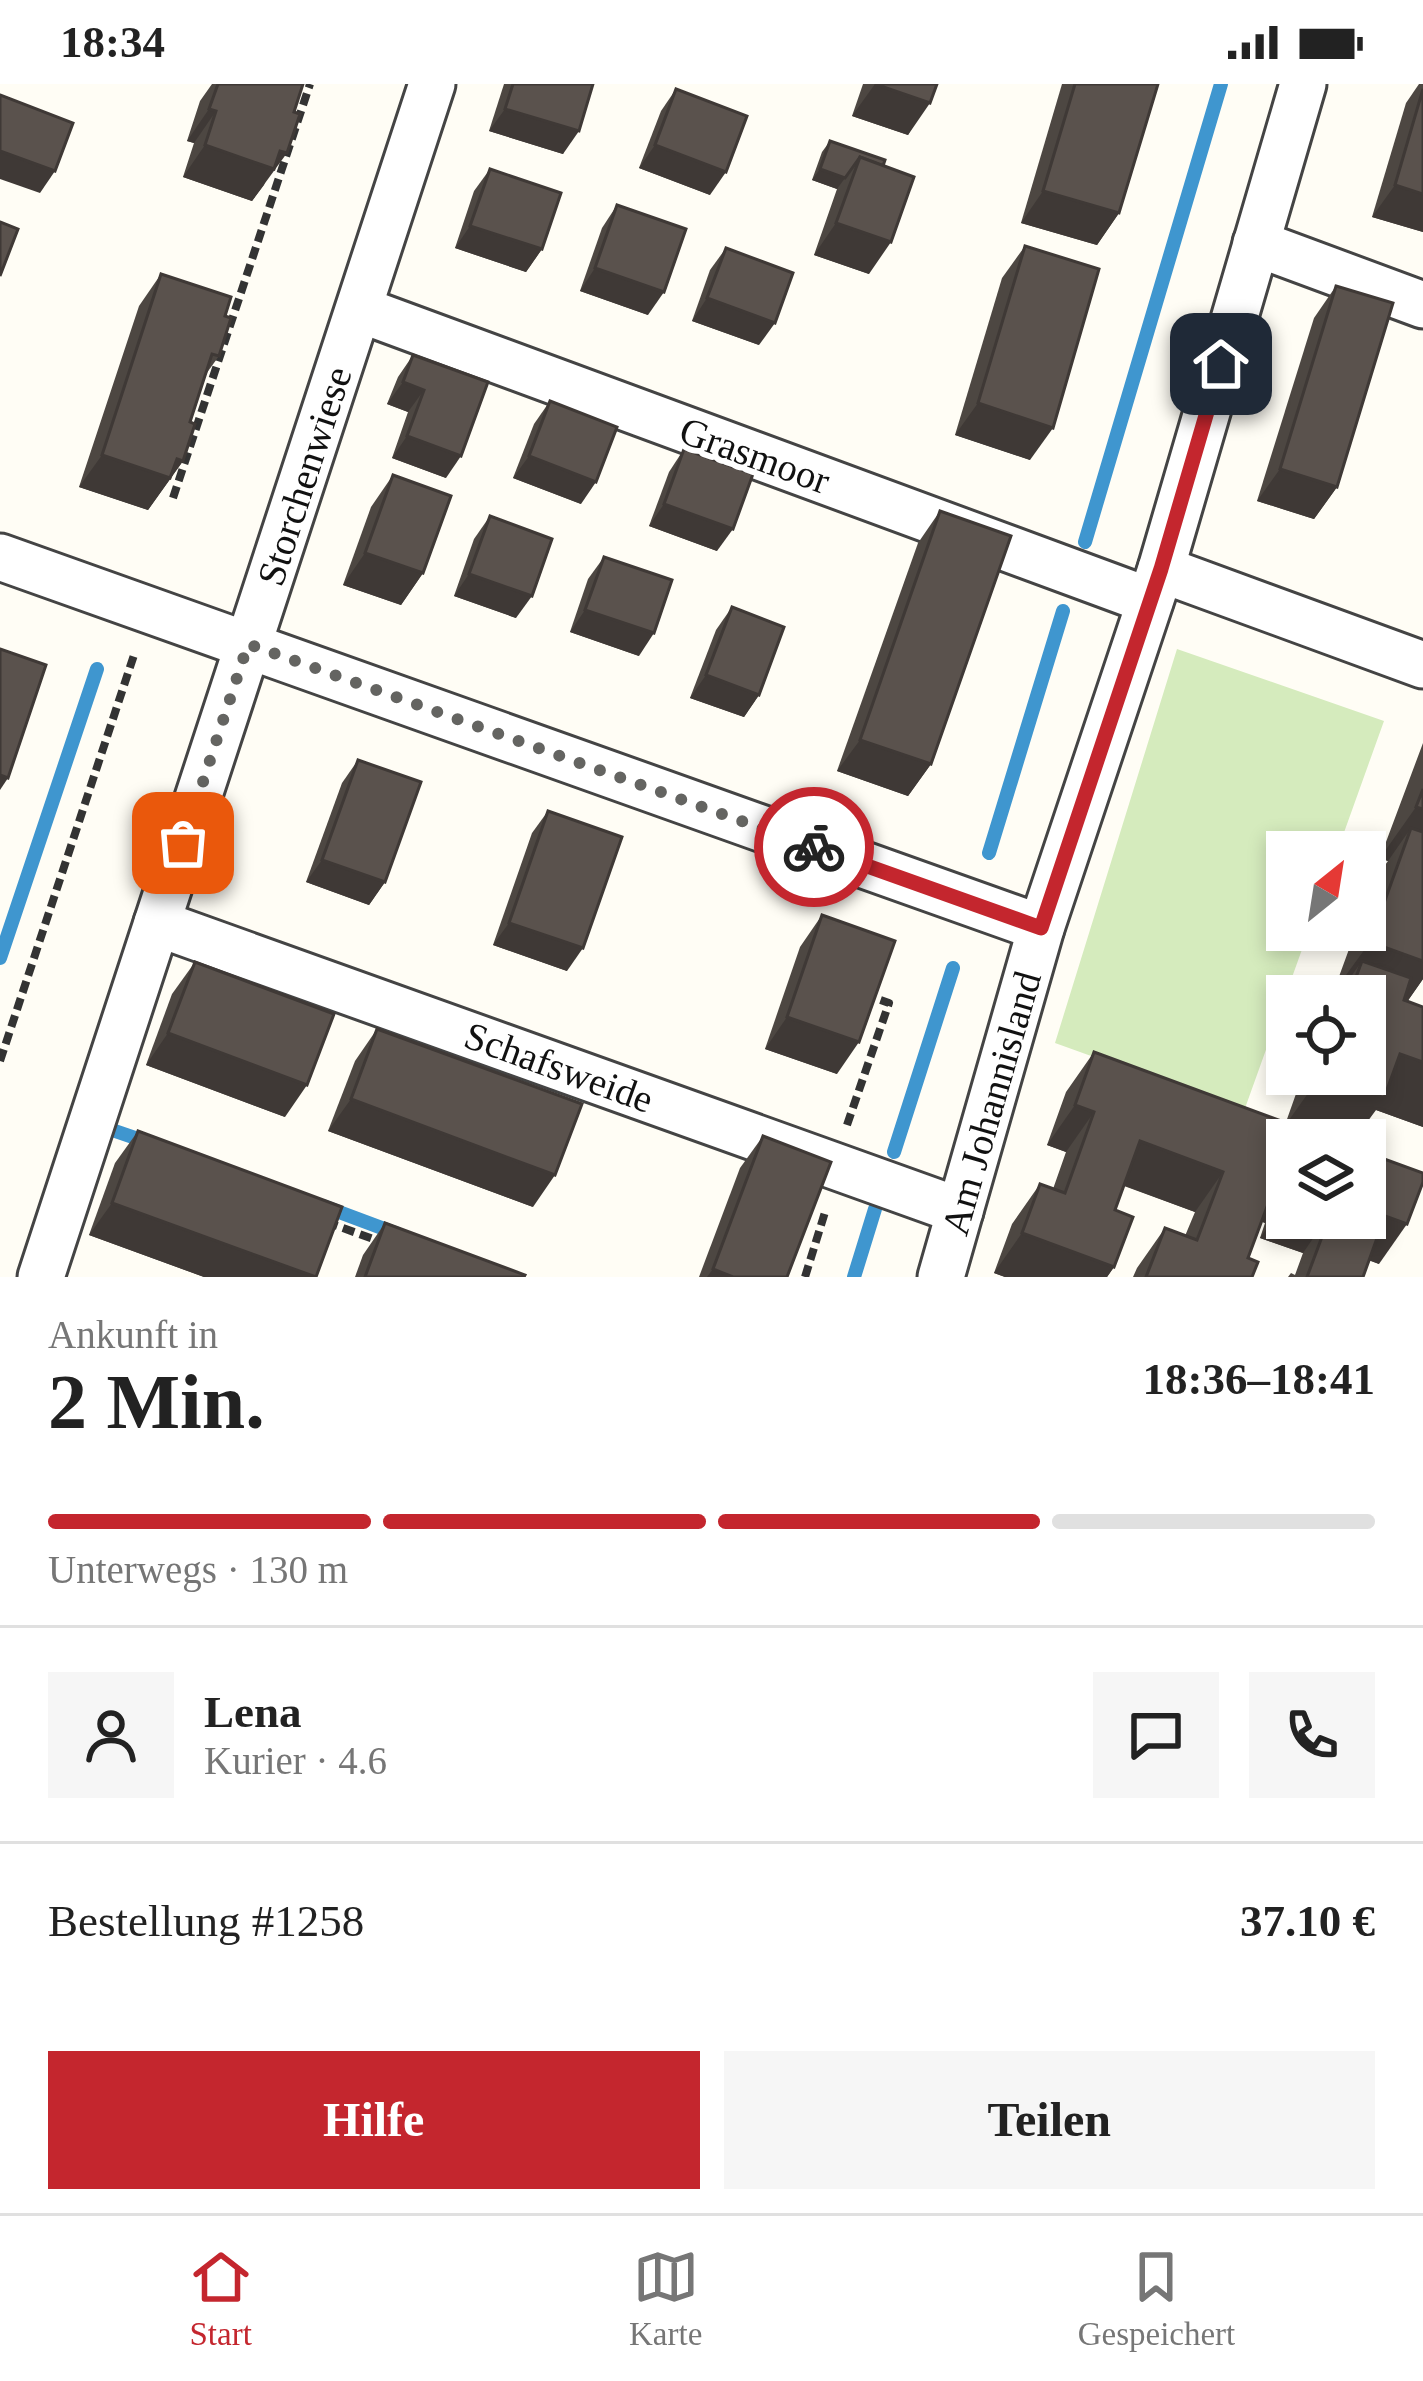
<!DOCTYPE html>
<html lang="de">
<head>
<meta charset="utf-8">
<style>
  :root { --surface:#fff; --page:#f6f6f6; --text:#222; --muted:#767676; --line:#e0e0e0; --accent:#c4262e }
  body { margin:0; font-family:"Times New Roman",serif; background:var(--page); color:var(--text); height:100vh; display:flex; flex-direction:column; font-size:45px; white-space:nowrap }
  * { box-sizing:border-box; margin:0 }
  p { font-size:39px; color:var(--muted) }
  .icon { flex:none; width:66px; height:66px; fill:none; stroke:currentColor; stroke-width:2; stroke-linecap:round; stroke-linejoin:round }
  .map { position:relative; height:1193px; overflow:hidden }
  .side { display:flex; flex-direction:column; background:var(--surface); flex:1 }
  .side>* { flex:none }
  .needle { width:78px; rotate:30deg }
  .buttons { position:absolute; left:1266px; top:747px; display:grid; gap:24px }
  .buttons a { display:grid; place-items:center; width:120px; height:120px; border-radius:0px; background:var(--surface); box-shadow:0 6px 18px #0003; font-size:60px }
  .pin { position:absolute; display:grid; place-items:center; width:102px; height:102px; color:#fff; margin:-51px; border-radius:24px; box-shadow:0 6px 18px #0006 }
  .courier { position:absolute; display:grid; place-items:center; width:120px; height:120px; margin:-60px; border:9px solid #c4262e; border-radius:50%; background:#fff; color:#222; box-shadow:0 3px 15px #0007 }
  .headline em { font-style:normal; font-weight:600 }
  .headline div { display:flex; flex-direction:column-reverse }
  .headline { display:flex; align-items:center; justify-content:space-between; height:204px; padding:0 48px }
  h1 { font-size:78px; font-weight:600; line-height:90px }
  .bar { display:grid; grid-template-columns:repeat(4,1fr); gap:18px 12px; align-content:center; height:144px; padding:0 48px }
  .bar i { height:15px; border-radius:9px; background:var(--line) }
  .bar .selected { background:var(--accent) }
  .bar p { grid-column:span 4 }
  .line { display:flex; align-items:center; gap:30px; padding:0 48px; border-top:3px solid var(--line) }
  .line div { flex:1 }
  .round { display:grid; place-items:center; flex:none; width:126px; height:126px; border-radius:0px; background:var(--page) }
  .action { display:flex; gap:24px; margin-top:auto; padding:24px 48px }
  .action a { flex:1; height:138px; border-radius:0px; background:var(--accent); color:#fff; font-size:48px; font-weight:600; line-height:138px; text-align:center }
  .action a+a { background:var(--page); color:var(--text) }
  .status { display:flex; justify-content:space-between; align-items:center; height:84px; padding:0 60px; background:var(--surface); direction:ltr }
  .status svg { height:33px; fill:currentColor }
  .dock { display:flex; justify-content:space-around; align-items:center; height:168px; border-top:3px solid var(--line); background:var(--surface); font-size:33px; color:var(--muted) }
  .dock a { display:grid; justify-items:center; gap:6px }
  .dock .selected { color:var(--accent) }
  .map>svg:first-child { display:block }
</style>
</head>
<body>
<div class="status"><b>18:34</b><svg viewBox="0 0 49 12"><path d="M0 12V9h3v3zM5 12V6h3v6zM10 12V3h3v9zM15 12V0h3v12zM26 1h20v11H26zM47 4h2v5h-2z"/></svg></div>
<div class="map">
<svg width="1423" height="1193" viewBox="0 0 1423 1193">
  <rect width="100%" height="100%" fill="#fffdf5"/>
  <polygon fill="#d5ebbd" points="1177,565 1384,637 1337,768 1287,768 1287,846 1309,846 1244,1027 1055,959"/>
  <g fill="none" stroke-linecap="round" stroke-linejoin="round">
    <g stroke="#3f96cf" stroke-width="14">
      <polyline points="1085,458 1221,0"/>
      <polyline points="989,769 1063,527"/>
      <polyline points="0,874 97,585"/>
      <polyline points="115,1047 150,1059"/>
      <polyline points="894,1068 953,884"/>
      <polyline points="323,1122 398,1150"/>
      <polyline points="854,1193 875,1125"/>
    </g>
    <defs>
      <g id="minor">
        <polyline points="1256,159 1423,221"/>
        <polyline points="359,225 1150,517"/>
        <polyline points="0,473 1041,844"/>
        <polyline points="1161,485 1423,581"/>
        <polyline points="157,839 960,1127"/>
        <polyline points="41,1193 432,0"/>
        <polyline points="941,1193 1041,844 1161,485 1303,0"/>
      </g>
    </defs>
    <use href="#minor" stroke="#444" stroke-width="51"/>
    <g stroke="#333" stroke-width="8" stroke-dasharray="12 6" stroke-linecap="butt">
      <polyline points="173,414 310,0"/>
      <polyline points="0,977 135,568"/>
      <polyline points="847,1041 889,919 866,911"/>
      <polyline points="326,1138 379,1157"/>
      <polyline points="805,1193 826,1125"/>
    </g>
    <use href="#minor" stroke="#fff" stroke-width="45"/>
  </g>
  <g fill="#4d4742">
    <polygon points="212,0 303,0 264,101 252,117 183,93 194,59 187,57 200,17"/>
    <polygon points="504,0 593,0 563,70 489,47"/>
    <polygon points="863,0 937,0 908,51 852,32"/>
    <polygon points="1062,0 1158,0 1119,129 1097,161 1021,139"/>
    <polygon points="1419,0 1423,0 1423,148 1372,133 1406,19"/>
    <polygon points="676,5 710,111 639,84 661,27"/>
    <polygon points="830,57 883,82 869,190 814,171 837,105 812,96 822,68"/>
    <polygon points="490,85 542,165 526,188 455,164 474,107"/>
    <polygon points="617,121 648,231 580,207 602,144"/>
    <polygon points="1025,162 1030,376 955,351 1002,194"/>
    <polygon points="726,164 759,261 692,237 710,186"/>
    <polygon points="161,190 225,232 219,272 206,290 190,338 183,377 148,426 79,403 139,222"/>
    <polygon points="1336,202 1337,403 1314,435 1257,417 1314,234"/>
    <polygon points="413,271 446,394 392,374 408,328 387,320 398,293"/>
    <polygon points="550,317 581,420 513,394 534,340"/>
    <polygon points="684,365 717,467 649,442 669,388"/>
    <polygon points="393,391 423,489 401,521 343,501 371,423"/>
    <polygon points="940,427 931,680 908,712 837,687 918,459"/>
    <polygon points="490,432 516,534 454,512 474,455"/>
    <polygon points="604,473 639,572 570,548 588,495"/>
    <polygon points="732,523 759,611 744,633 690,614 716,546"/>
    <polygon points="1423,659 1423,895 1407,918 1423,923 1423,1043 1376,1026 1287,1056 1287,1134 1365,1134 1379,1180 1369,1176 1363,1193 1288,1193 1291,1189 1295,1191 1303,1169 1260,1154 1265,1139 1261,1137 1248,1174 1252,1193 1133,1193 1137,1184 1165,1144 1185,1152 1195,1128 1124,1102 1115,1126 1114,1183 1107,1193 1005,1193 994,1189 1012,1140 1040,1100 1053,1105 1066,1068 1047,1061 1066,1008 1094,968 1286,1038 1303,990 1365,990 1365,912 1337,912 1333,909 1356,846 1365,846 1365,822 1375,795 1388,777 1380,774"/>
    <polygon points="358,676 385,798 369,821 306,798 342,699"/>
    <polygon points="548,727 567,887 493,861 532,749"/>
    <polygon points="822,831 837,990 765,965 800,863"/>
    <polygon points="195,878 285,1033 146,981 172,910"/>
    <polygon points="377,945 533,1123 328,1047 355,977"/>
    <polygon points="138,1047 316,1193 204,1193 89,1151 115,1079"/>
    <polygon points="763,1052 787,1193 699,1193 740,1084"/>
    <polygon points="385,1139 524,1193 355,1193 363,1171"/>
  </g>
  <g fill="#3f3936">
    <polygon points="875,0 930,19 908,51 852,32"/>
    <polygon points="209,25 216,27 194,59 187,57"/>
    <polygon points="505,25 579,47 563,70 489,47"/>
    <polygon points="205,61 280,67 287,69 252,117 183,93"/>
    <polygon points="655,61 726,88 710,111 639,84"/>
    <polygon points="0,67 55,87 40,109 0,95"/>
    <polygon points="820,85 845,94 837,105 812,96"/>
    <polygon points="1395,101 1423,110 1423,148 1372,133"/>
    <polygon points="1043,107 1119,129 1097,161 1021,139"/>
    <polygon points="836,139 891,158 869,190 814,171"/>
    <polygon points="470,142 542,165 526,188 455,164"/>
    <polygon points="595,184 664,208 648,231 580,207"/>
    <polygon points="707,214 775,239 759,261 692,237"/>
    <polygon points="403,298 424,306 408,328 387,320"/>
    <polygon points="978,319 1053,344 1030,376 955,351"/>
    <polygon points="407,352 461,372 446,394 392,374"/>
    <polygon points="102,371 177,375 183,377 148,426 79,403"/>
    <polygon points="529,372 596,398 581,420 513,394"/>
    <polygon points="1280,385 1337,403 1314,435 1257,417"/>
    <polygon points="664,420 733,445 717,467 649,442"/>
    <polygon points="365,469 423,489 401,521 343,501"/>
    <polygon points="469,490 532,512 516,534 454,512"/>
    <polygon points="585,526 654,549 639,572 570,548"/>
    <polygon points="706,591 759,611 744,633 690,614"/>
    <polygon points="860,656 931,680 908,712 837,687"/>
    <polygon points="0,691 8,694 0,706"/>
    <polygon points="1416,723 1423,725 1423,790 1411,744 1388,777 1380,774"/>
    <polygon points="322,776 385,798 369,821 306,798"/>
    <polygon points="509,839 583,864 567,887 493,861"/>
    <polygon points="1370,858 1423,873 1423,895 1397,932 1362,877 1338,911 1333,909"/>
    <polygon points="787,933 859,958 837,990 765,965"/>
    <polygon points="168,949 307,1001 285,1033 146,981"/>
    <polygon points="1400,970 1423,978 1423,1043 1376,1026 1354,1056 1321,1056 1284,1043 1321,991"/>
    <polygon points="351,1015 555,1091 533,1123 328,1047"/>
    <polygon points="1075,1021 1094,1028 1066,1068 1047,1061"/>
    <polygon points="1140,1057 1223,1088 1195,1128 1112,1097"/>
    <polygon points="1278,1093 1287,1096 1287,1108 1265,1139 1250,1133"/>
    <polygon points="1287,1115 1287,1134 1327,1134 1303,1169 1260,1154"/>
    <polygon points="112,1119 314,1193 204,1193 89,1151"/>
    <polygon points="1385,1132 1407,1140 1379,1180 1357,1172"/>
    <polygon points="1022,1149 1114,1183 1107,1193 1005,1193 994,1189"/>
    <polygon points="713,1185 733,1193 707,1193"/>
  </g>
  <g fill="#5a524d" stroke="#3f3936" stroke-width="3">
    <polygon points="218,0 303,0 294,28 300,30 287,69 280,67 274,85 205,61 216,27 209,25"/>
    <polygon points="513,0 593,0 579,47 505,25"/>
    <polygon points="875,0 937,0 930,19"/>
    <polygon points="1075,0 1158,0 1119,129 1043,107"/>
    <polygon points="676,5 747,32 726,88 655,61"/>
    <polygon points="1423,5 1423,110 1395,101"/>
    <polygon points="0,11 73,39 55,87 0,67"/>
    <polygon points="830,57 885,76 883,82 860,73 845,94 820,85"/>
    <polygon points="860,73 914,93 891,158 836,139"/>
    <polygon points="490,85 561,109 542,165 470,142"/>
    <polygon points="617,121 686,145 664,208 595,184"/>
    <polygon points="0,138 18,145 0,192"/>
    <polygon points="1025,162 1099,185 1053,344 978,319"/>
    <polygon points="726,164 793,189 775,239 707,214"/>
    <polygon points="161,190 231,213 225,232 231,234 219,272 212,270 190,338 195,340 183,377 177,375 170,394 102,371"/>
    <polygon points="1336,202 1393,219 1337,403 1280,385"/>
    <polygon points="413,271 488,298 461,372 407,352 424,306 403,298"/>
    <polygon points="550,317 617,343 596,398 529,372"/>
    <polygon points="684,365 753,390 733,445 664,420"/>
    <polygon points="393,391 451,412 423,489 365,469"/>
    <polygon points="940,427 1011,452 931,680 860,656"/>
    <polygon points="490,432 552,455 532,512 469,490"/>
    <polygon points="604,473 672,496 654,549 585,526"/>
    <polygon points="732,523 784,543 759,611 706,591"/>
    <polygon points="0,565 46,581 8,694 0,691"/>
    <polygon points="358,676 421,698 385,798 322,776"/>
    <polygon points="1423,705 1423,725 1416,723"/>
    <polygon points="548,727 622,753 583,864 509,839"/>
    <polygon points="1411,744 1423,748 1423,877 1370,858"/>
    <polygon points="822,831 895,857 859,958 787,933"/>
    <polygon points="1362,877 1411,894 1404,916 1423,923 1423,978 1400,970 1384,1014 1321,991 1365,990 1365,912 1349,912"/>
    <polygon points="195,878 334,930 307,1001 168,949"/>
    <polygon points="377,945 582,1020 555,1091 351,1015"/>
    <polygon points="1094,968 1333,1056 1287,1056 1287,1096 1278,1093 1248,1174 1258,1178 1252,1193 1146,1193 1165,1144 1197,1156 1223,1088 1140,1057 1115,1126 1133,1133 1114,1183 1022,1149 1040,1100 1065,1109 1094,1028 1075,1021"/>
    <polygon points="138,1047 342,1123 316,1193 112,1119"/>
    <polygon points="763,1052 831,1078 787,1193 733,1193 713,1185"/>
    <polygon points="1365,1068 1423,1089 1423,1098 1407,1140 1385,1132 1363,1193 1307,1193 1329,1134 1365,1134"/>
    <polygon points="385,1139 525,1191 524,1193 365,1193"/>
  </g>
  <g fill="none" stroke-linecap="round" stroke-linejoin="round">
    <polyline stroke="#646461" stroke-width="12" stroke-dasharray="0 21.6" points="183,759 248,560 814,763"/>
    <polyline stroke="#c4262e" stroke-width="15" points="814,763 1041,844 1161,485 1221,280"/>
  </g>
  <g text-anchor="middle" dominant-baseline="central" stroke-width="12" stroke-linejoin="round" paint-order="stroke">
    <g font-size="39" fill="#111" stroke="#fff">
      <text transform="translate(755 371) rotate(20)">Grasmoor</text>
      <text transform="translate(304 392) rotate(-72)">Storchenwiese</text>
      <text transform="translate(559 983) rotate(20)">Schafsweide</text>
      <text transform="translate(991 1019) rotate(-74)">Am Johannisland</text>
    </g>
  </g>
</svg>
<div class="buttons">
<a><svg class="needle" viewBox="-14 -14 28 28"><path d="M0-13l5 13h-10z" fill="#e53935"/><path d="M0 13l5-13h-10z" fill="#767676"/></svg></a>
<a><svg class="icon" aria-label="locate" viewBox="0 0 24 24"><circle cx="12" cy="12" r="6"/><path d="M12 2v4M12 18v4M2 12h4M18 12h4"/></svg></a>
<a><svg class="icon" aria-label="layers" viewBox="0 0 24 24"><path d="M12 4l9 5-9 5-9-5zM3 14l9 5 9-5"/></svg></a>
</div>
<div class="pin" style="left:183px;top:759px;background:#ea580c"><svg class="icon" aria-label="bag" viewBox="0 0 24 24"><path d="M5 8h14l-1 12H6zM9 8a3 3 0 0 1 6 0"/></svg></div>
<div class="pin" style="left:1221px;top:280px;background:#1f2937"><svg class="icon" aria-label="home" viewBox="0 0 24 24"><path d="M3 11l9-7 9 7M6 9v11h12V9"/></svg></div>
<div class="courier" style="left:814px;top:763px"><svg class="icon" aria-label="bike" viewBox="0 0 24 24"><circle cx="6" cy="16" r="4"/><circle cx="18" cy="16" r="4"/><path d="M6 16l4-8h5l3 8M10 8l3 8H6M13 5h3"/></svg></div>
</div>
<section class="side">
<div class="headline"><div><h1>2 Min.</h1><p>Ankunft in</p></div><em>18:36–18:41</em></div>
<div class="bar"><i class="selected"></i><i class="selected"></i><i class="selected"></i><i></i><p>Unterwegs · 130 m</p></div>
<div class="line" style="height:216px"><a class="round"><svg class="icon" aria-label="person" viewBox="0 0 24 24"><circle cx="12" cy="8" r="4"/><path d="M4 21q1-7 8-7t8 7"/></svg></a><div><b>Lena</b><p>Kurier · 4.6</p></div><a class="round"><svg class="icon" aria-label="chat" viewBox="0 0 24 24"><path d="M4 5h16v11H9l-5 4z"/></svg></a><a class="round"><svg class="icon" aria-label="phone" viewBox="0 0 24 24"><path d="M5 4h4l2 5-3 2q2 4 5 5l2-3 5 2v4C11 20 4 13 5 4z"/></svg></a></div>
<div class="line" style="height:156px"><div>Bestellung #1258</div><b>37.10 €</b></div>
<div class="action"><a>Hilfe</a><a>Teilen</a></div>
</section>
<nav class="dock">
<a class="selected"><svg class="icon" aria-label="home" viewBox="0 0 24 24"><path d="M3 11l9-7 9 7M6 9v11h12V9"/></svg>Start</a>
<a><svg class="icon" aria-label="map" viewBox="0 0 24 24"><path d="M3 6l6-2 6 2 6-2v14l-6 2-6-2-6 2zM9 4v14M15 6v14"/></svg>Karte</a>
<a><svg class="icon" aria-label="saved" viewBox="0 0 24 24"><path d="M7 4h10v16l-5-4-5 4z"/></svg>Gespeichert</a>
</nav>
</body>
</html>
